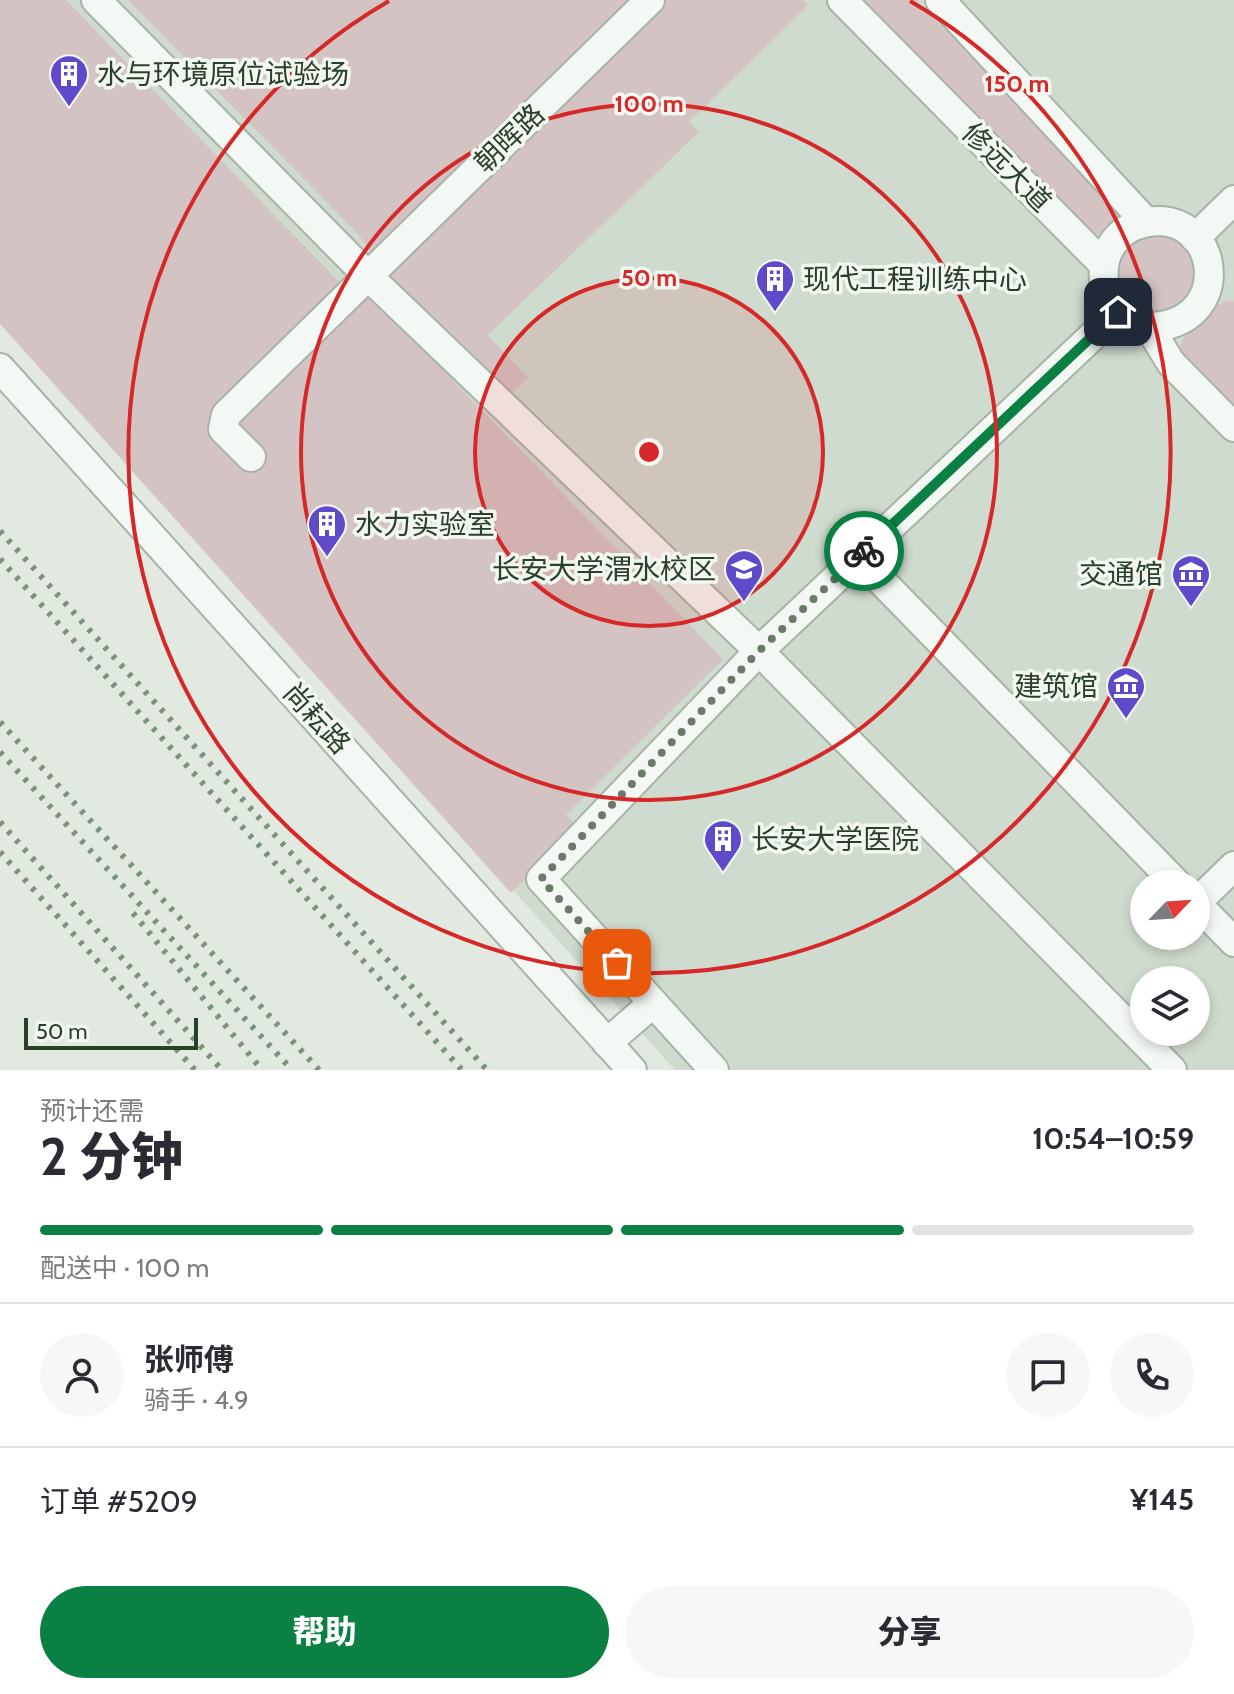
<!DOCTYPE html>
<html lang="zh">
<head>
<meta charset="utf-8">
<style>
  :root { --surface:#fff; --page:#f7f7f7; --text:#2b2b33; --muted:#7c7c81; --line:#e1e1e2; --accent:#0b8043 }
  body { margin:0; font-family:Cabin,"Noto Sans SC",sans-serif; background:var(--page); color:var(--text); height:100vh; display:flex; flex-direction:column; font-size:30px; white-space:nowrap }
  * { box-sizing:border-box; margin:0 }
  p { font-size:26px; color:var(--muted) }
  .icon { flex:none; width:44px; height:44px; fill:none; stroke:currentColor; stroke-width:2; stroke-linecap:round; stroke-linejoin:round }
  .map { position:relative; height:1070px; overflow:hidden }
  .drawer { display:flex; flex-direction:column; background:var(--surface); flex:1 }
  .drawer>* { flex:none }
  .needle { width:52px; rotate:65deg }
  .buttons { position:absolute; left:1130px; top:870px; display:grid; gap:16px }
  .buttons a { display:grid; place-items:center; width:80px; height:80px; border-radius:50%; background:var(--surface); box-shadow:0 4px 12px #0003; font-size:40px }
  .scale { position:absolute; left:24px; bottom:20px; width:174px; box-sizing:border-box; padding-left:8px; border:4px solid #2b402a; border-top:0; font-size:22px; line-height:28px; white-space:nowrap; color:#2b402a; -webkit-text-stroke:6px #f2f7f1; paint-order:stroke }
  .pin { position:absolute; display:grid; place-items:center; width:68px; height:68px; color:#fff; margin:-34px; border-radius:16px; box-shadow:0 4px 12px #0006 }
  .courier { position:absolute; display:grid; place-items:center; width:80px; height:80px; margin:-40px; border:6px solid #0b8043; border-radius:50%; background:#fff; color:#222; box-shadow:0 2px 10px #0007 }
  .head em { font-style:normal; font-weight:800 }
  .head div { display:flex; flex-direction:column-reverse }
  .head { display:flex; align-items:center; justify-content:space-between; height:136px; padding:0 40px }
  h1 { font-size:52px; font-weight:800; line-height:60px }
  .bar { display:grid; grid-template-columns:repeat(4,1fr); gap:12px 8px; align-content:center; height:96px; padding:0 40px }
  .bar i { height:10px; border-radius:6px; background:var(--line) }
  .bar .on { background:var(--accent) }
  .bar p { grid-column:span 4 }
  .line { display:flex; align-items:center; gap:20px; padding:0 40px; border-top:2px solid var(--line) }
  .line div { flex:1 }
  .round { display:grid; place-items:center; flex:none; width:84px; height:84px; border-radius:42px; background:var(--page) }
  .action { display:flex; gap:16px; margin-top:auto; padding:16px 40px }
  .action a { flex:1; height:92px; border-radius:48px; background:var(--accent); color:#fff; font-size:32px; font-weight:800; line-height:92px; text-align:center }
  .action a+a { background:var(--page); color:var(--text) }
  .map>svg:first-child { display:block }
</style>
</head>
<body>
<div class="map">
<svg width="1234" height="1070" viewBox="0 0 1234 1070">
  <rect width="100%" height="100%" fill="#e2e9e1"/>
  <path fill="#d0dbcf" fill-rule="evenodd" d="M0,0H1234V1070H675L0,321ZM1144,884H1196V936H1144ZM1144,980H1196V1032H1144Z"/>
  <g fill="#d3c4c3">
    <polygon points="0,0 66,0 339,282 378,303 723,659 566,815 577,827 511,893 0,324"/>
    <polygon points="128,0 803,0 808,5 689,122 699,132 488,335 528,378 512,393 498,392 395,286 358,234"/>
    <polygon points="857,0 916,0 1114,201 1119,215 1114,230 1099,234 1084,230"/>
    <path d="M1146,232L1183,239L1200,275C1198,280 1196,287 1193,293C1185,308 1160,317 1143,314C1136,312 1127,304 1124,298C1105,267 1118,249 1146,232Z"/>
    <path d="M1230,300L1234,301V412L1185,362L1179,350C1185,327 1208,306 1230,300Z"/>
  </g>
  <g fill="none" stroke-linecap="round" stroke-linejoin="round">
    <defs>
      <g id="minor">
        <polyline points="96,0 368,276 759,651 1172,1070"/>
        <polyline points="842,0 1104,265"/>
        <polyline points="940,0 1146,222"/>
        <polyline points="1195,238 1234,200"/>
        <path d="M1149,327C1233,325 1222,220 1157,221C1143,222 1128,226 1118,237C1094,262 1101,306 1132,322C1137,325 1144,326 1149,327L1171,363L1234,427"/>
        <polyline points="0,368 632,1070"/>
        <polyline points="251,457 223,429 226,415 650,0"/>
        <polyline points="858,557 1177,884"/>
        <polyline points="1196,903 1234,942"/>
        <polyline points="1196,903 1234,866"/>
        <polyline points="607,1043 653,1003"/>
        <polyline points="714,1070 541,879 759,651 1118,312"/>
      </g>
    </defs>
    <use href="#minor" stroke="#a7b3a6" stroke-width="32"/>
    <use href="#minor" stroke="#f4f8f4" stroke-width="28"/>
    <g stroke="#7d927b" stroke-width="6" stroke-dasharray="4 8" stroke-linecap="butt">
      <polyline points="0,531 487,1070"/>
      <polyline points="0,559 462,1070"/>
      <polyline points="0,722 319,1070"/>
      <polyline points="0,752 292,1070"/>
      <polyline points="0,822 222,1070"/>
      <polyline points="0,852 195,1070"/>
      <polyline points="133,913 262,1070"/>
    </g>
  </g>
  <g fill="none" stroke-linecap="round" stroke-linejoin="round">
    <polyline stroke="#6b7b6a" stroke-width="8" stroke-dasharray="0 14.4" points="617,963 541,879 759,651 864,551"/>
    <polyline stroke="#0b8043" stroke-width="10" points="864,551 1118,312"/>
  </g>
  <circle cx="649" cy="452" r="174" fill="#d62828" fill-opacity=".12"/>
  <g fill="none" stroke="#d62828" stroke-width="4">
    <circle cx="649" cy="452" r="174"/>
    <circle cx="649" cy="452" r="348"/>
    <path d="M910 1A521 521 0 1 1 389 1"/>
  </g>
  <defs>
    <symbol id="building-pin" viewBox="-11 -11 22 30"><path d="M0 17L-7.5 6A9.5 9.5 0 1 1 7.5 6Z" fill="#5f4bc9" stroke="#f2f7f1"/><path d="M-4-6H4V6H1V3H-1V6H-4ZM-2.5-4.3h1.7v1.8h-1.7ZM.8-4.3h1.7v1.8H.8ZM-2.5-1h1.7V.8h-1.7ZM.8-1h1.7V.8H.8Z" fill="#fff"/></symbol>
    <symbol id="university-pin" viewBox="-11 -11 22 30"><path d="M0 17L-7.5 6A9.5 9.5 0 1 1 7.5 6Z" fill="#5f4bc9" stroke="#f2f7f1"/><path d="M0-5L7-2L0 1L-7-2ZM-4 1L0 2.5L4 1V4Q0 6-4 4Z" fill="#fff"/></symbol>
    <symbol id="museum-pin" viewBox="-11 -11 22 30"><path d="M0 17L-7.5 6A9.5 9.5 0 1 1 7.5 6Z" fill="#5f4bc9" stroke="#f2f7f1"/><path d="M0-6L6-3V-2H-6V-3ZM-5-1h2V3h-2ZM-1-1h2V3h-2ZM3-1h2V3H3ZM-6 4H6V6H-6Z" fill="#fff"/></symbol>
  </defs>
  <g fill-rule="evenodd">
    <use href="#building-pin" x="47" y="52" width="44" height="60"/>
    <use href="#building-pin" x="753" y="257" width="44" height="60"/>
    <use href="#building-pin" x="305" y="502" width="44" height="60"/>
    <use href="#university-pin" x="722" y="547" width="44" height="60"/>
    <use href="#museum-pin" x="1169" y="552" width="44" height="60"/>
    <use href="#museum-pin" x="1104" y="664" width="44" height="60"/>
    <use href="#building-pin" x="701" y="817" width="44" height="60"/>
  </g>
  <g text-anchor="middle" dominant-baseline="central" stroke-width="7" stroke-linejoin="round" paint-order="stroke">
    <g font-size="28" fill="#2b402a" stroke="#f2f7f1" text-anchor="start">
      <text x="97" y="74">水与环境原位试验场</text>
      <text x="803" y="279">现代工程训练中心</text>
      <text x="355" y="524">水力实验室</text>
      <text x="716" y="569" text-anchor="end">长安大学渭水校区</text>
      <text x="1163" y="574" text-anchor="end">交通馆</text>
      <text x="1098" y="686" text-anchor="end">建筑馆</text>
      <text x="751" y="839">长安大学医院</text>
    </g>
    <g font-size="28" fill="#2b402a" stroke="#f2f7f1">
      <text transform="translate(509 138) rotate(-44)">朝晖路</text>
      <text transform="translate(1007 167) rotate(45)">修远大道</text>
      <text transform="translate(317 718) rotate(48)">尚耘路</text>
    </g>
  </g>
  <circle cx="649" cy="452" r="12" fill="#d62828" stroke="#f2f7f1" stroke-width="4"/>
  <g font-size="24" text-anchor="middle" font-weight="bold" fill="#d62828" stroke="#f2f7f1" stroke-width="7" stroke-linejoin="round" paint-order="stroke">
    <text x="1017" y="92">150 m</text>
    <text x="649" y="112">100 m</text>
    <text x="649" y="286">50 m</text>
  </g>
</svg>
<div class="buttons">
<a><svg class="needle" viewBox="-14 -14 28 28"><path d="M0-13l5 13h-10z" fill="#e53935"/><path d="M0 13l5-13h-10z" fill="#7c7c81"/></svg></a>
<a><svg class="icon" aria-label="layers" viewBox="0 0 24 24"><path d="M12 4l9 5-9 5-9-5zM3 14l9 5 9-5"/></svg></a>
</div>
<div class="scale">50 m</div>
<div class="pin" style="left:617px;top:963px;background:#ea580c"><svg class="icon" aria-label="bag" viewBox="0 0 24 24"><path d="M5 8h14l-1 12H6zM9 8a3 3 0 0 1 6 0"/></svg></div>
<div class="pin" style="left:1118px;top:312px;background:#1f2937"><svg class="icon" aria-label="home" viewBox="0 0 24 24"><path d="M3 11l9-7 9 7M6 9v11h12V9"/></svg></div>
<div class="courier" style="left:864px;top:551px"><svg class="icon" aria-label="bike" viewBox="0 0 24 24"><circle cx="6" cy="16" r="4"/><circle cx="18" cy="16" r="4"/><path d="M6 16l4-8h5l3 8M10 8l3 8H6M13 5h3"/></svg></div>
</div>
<section class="drawer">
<div class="head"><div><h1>2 分钟</h1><p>预计还需</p></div><em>10:54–10:59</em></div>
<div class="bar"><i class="on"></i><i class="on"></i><i class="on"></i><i></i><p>配送中 · 100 m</p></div>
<div class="line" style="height:144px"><a class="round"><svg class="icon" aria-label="person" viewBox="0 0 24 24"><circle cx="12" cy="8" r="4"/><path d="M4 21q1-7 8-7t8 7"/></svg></a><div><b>张师傅</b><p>骑手 · 4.9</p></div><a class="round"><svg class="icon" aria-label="chat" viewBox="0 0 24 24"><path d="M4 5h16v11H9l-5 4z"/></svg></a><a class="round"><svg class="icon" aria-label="phone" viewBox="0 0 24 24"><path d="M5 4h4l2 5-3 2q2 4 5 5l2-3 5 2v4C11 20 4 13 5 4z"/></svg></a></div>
<div class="line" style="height:104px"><div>订单 #5209</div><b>¥145</b></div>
<div class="action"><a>帮助</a><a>分享</a></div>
</section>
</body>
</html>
